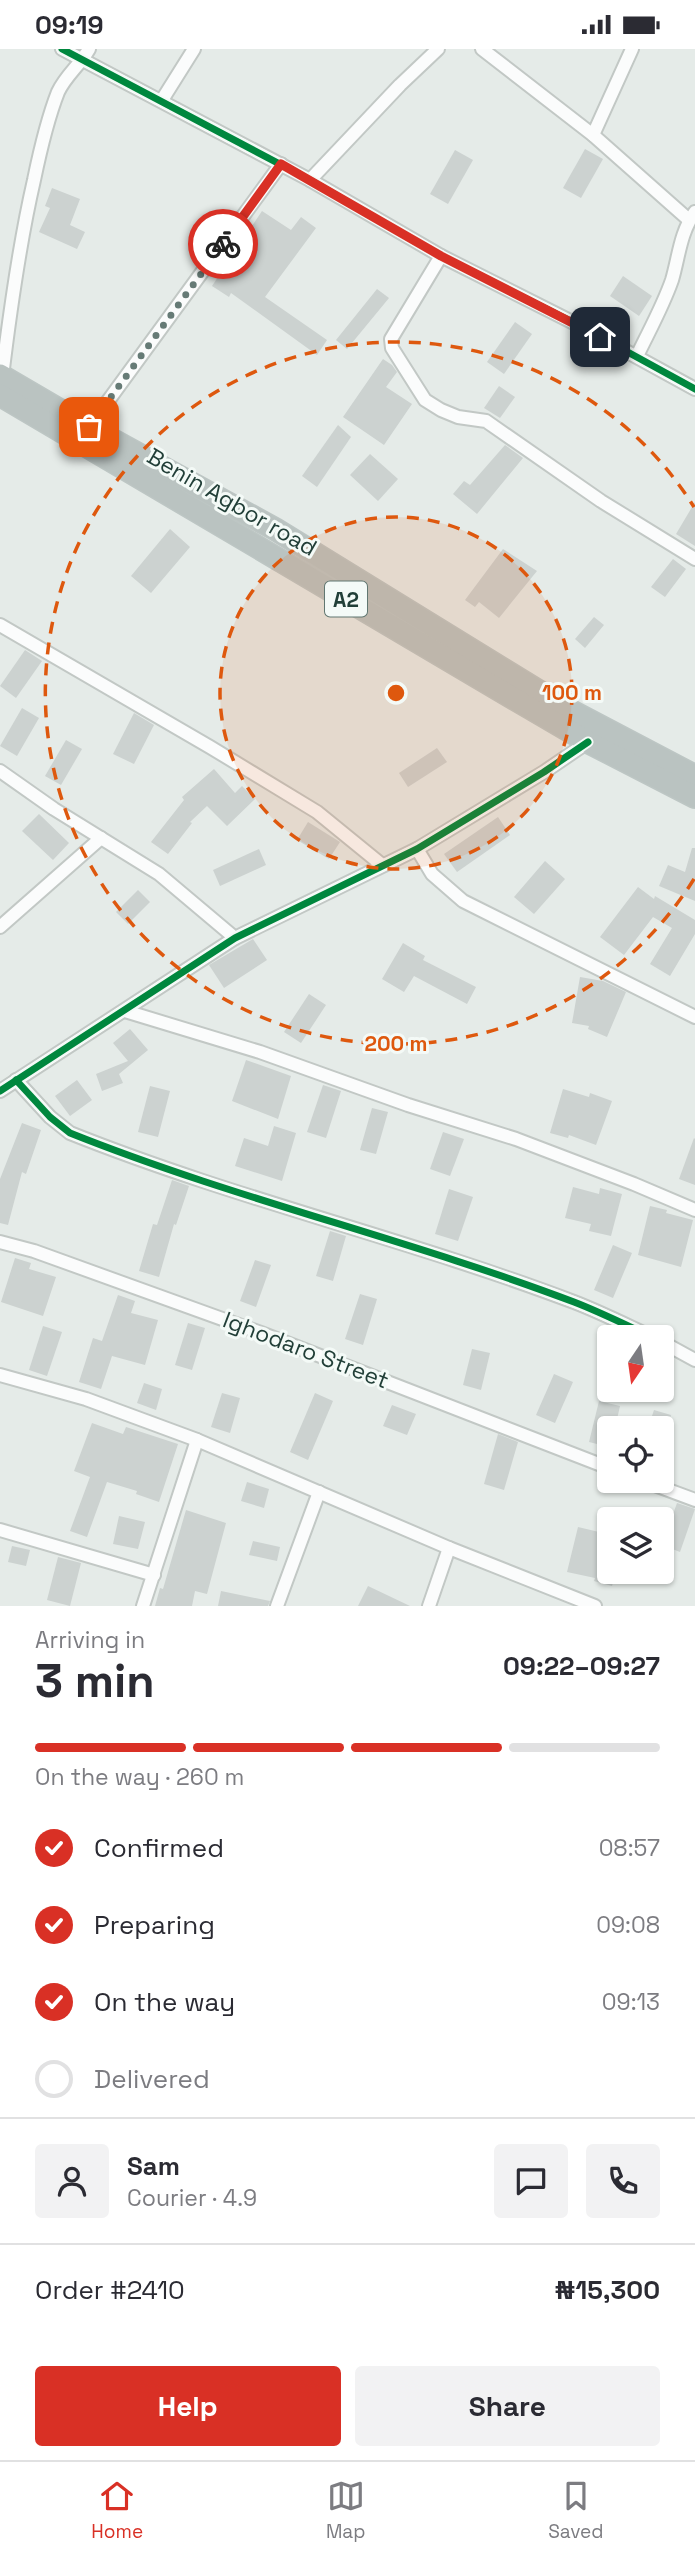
<!DOCTYPE html>
<html lang="en">
<head>
<meta charset="utf-8">
<style>
  :root { --surface:#fff; --page:#f2f2f3; --text:#2b2b33; --muted:#7c7c81; --line:#e1e1e2; --accent:#d93025 }
  body { margin:0; font-family:"Space Grotesk",sans-serif; background:var(--page); color:var(--text); height:100vh; display:flex; flex-direction:column; font-size:26px; white-space:nowrap }
  * { box-sizing:border-box; margin:0 }
  p { font-size:23px; color:var(--muted) }
  .icon { flex:none; width:38px; height:38px; fill:none; stroke:currentColor; stroke-width:2; stroke-linecap:round; stroke-linejoin:round }
  .map { position:relative; height:1557px; overflow:hidden }
  .sheet { display:flex; flex-direction:column; background:var(--surface); flex:1 }
  .sheet>* { flex:none }
  .needle { width:46px; rotate:193deg }
  .fabs { position:absolute; left:597px; top:1276px; display:grid; gap:14px }
  .fabs a { display:grid; place-items:center; width:77px; height:77px; border-radius:7px; background:var(--surface); box-shadow:0 2px 5px #0004; font-size:35px }
  .pin { position:absolute; display:grid; place-items:center; width:60px; height:60px; color:#fff; margin:-30px; border-radius:14px; box-shadow:0 4px 10px #0006 }
  .courier { position:absolute; display:grid; place-items:center; width:70px; height:70px; margin:-35px; border:5px solid #d93025; border-radius:50%; background:#fff; color:#222; box-shadow:0 2px 9px #0007 }
  .headline em { font-style:normal; font-weight:600 }
  .headline div { display:flex; flex-direction:column-reverse }
  .headline { display:flex; align-items:center; justify-content:space-between; height:119px; padding:0 35px }
  h1 { font-size:46px; font-weight:600; line-height:52px }
  .bar { display:grid; grid-template-columns:repeat(4,1fr); gap:10px 7px; align-content:center; height:84px; padding:0 35px }
  .bar i { height:9px; border-radius:5px; background:var(--line) }
  .bar .active { background:var(--accent) }
  .bar p { grid-column:span 4 }
  .line { display:flex; align-items:center; gap:18px; padding:0 35px; border-top:2px solid var(--line) }
  .line div { flex:1 }
  .round { display:grid; place-items:center; flex:none; width:74px; height:74px; border-radius:7px; background:var(--page) }
  ol { padding:0 35px; list-style:none }
  li { display:flex; align-items:center; gap:21px; height:77px }
  li p { margin-inline-start:auto }
  li .icon { padding:7px; border-radius:50%; background:var(--accent); color:#fff; stroke-width:4 }
  li:last-child { color:var(--muted) }
  li i { width:38px; height:38px; border:4px solid var(--line); border-radius:50% }
  .button { display:flex; gap:14px; margin-top:auto; padding:14px 35px }
  .button a { flex:1; height:80px; border-radius:7px; background:var(--accent); color:#fff; font-size:28px; font-weight:600; line-height:80px; text-align:center }
  .button a+a { background:var(--page); color:var(--text) }
  .status { display:flex; justify-content:space-between; align-items:center; height:49px; padding:0 35px; background:var(--surface); direction:ltr }
  .status svg { height:19px; fill:currentColor }
  .menu { display:flex; justify-content:space-around; align-items:center; height:98px; border-top:2px solid var(--line); background:var(--surface); font-size:19px; color:var(--muted) }
  .menu a { display:grid; justify-items:center; gap:4px }
  .menu .active { color:var(--accent) }
  .map>svg:first-child { display:block }
</style>
</head>
<body>
<div class="status"><b>09:19</b><svg viewBox="0 0 49 12"><path d="M0 12V9h3v3zM5 12V6h3v6zM10 12V3h3v9zM15 12V0h3v12zM26 1h20v11H26zM47 4h2v5h-2z"/></svg></div>
<div class="map">
<svg width="695" height="1557" viewBox="0 0 695 1557">
  <rect width="100%" height="100%" fill="#e5ebe8"/>
  <g fill="#ccd2d0">
    <polygon points="585,100 603,110 581,149 563,139"/>
    <polygon points="455,101 473,111 448,155 430,145"/>
    <polygon points="52,139 80,150 70,176 85,183 77,200 39,183 50,159 45,157"/>
    <polygon points="262,162 291,181 301,168 316,179 265,248 327,291 317,306 231,244 229,248 212,237"/>
    <polygon points="623,227 652,247 639,267 610,247"/>
    <polygon points="377,240 389,249 347,300 336,291"/>
    <polygon points="515,273 532,285 504,325 487,313"/>
    <polygon points="383,310 392,316 397,323 386,338 412,355 384,396 343,368"/>
    <polygon points="499,337 515,348 500,369 484,359"/>
    <polygon points="338,376 351,388 317,438 302,427"/>
    <polygon points="505,396 523,409 477,465 453,445 464,432 470,436"/>
    <polygon points="370,405 398,430 378,452 350,426"/>
    <polygon points="695,453 695,497 676,485"/>
    <polygon points="170,480 190,498 151,544 131,527"/>
    <polygon points="503,500 537,522 499,569 479,553 475,558 465,551"/>
    <polygon points="673,510 686,520 665,548 651,538"/>
    <polygon points="594,568 604,576 585,599 575,590"/>
    <polygon points="25,601 42,612 16,649 0,637"/>
    <polygon points="22,659 39,669 17,707 0,697"/>
    <polygon points="134,664 154,676 134,715 113,705"/>
    <polygon points="66,691 82,700 61,736 45,727"/>
    <polygon points="437,699 447,713 408,738 399,724"/>
    <polygon points="214,720 235,744 242,737 255,750 227,777 207,757 190,773 192,774 168,805 151,793 184,751 182,748"/>
    <polygon points="39,765 69,794 53,811 22,782"/>
    <polygon points="498,768 510,786 457,823 444,805"/>
    <polygon points="308,773 340,793 329,810 297,791"/>
    <polygon points="692,799 695,799 695,852 659,837 668,816 685,823"/>
    <polygon points="259,800 266,816 220,837 213,821"/>
    <polygon points="545,812 565,830 534,865 514,848"/>
    <polygon points="638,838 654,850 655,847 695,871 695,885 670,927 650,915 672,879 653,868 624,906 600,888"/>
    <polygon points="138,841 150,853 128,875 116,863"/>
    <polygon points="253,890 267,911 224,939 209,916"/>
    <polygon points="403,894 425,907 423,911 476,938 467,955 414,927 404,943 382,930"/>
    <polygon points="580,928 603,932 626,943 607,988 588,980 589,977 572,974"/>
    <polygon points="309,945 326,956 301,994 284,983"/>
    <polygon points="130,980 148,1001 119,1025 123,1034 102,1042 96,1025 128,1012 113,994"/>
    <polygon points="246,1011 291,1027 278,1070 232,1052"/>
    <polygon points="77,1031 92,1051 70,1067 55,1047"/>
    <polygon points="323,1036 341,1042 326,1089 307,1083"/>
    <polygon points="150,1037 170,1042 158,1088 138,1083"/>
    <polygon points="563,1040 589,1048 590,1044 612,1052 596,1096 569,1086 568,1089 550,1084"/>
    <polygon points="372,1059 388,1063 376,1105 360,1101"/>
    <polygon points="22,1074 41,1081 26,1125 22,1123 8,1176 0,1174 0,1130"/>
    <polygon points="274,1077 296,1084 282,1132 235,1117 244,1089 268,1097"/>
    <polygon points="443,1083 464,1090 450,1127 430,1120"/>
    <polygon points="694,1089 695,1090 695,1136 679,1130"/>
    <polygon points="172,1131 189,1137 176,1176 174,1175 159,1228 139,1222 153,1175 157,1176"/>
    <polygon points="573,1138 599,1145 600,1139 622,1145 611,1187 589,1182 591,1175 565,1169"/>
    <polygon points="449,1140 473,1148 458,1192 435,1185"/>
    <polygon points="650,1157 667,1161 666,1164 693,1171 681,1218 638,1206"/>
    <polygon points="330,1182 346,1187 333,1232 316,1227"/>
    <polygon points="613,1196 632,1204 613,1249 594,1241"/>
    <polygon points="15,1209 31,1214 29,1220 56,1228 43,1267 1,1253"/>
    <polygon points="255,1211 271,1216 256,1258 240,1252"/>
    <polygon points="360,1245 377,1250 363,1296 345,1290"/>
    <polygon points="118,1246 135,1252 131,1264 158,1271 145,1316 112,1307 101,1340 79,1333 93,1289 102,1292"/>
    <polygon points="188,1274 205,1279 192,1321 175,1316"/>
    <polygon points="43,1277 62,1283 47,1327 29,1321"/>
    <polygon points="472,1300 490,1304 481,1341 463,1336"/>
    <polygon points="554,1325 573,1333 555,1374 536,1366"/>
    <polygon points="144,1334 162,1340 156,1361 137,1354"/>
    <polygon points="222,1344 240,1349 230,1384 211,1378"/>
    <polygon points="315,1344 333,1352 308,1411 290,1403"/>
    <polygon points="599,1352 620,1357 615,1379 609,1379 609,1398 589,1393"/>
    <polygon points="392,1356 416,1365 407,1386 383,1377"/>
    <polygon points="654,1361 671,1366 667,1379 648,1379"/>
    <polygon points="92,1374 123,1385 126,1378 178,1395 159,1453 136,1445 137,1442 107,1433 87,1488 70,1482 90,1428 74,1422"/>
    <polygon points="498,1385 518,1393 504,1441 484,1435"/>
    <polygon points="247,1433 269,1440 264,1459 241,1452"/>
    <polygon points="677,1454 695,1460 680,1503 662,1496"/>
    <polygon points="186,1461 226,1474 207,1545 195,1542 192,1557 155,1557 160,1539 163,1540"/>
    <polygon points="119,1467 145,1473 138,1500 113,1495"/>
    <polygon points="578,1478 599,1483 597,1492 609,1495 609,1522 616,1522 612,1537 594,1532 595,1529 567,1523"/>
    <polygon points="253,1492 280,1498 277,1512 249,1506"/>
    <polygon points="12,1497 30,1501 26,1517 8,1513"/>
    <polygon points="58,1508 81,1514 70,1557 47,1551"/>
    <polygon points="368,1537 410,1557 358,1557"/>
    <polygon points="221,1542 270,1552 268,1557 218,1557"/>
  </g>
  <g fill="none" stroke-linecap="round" stroke-linejoin="round">
    <defs>
      <g id="street">
        <polyline points="62,0 310,131 441,207 582,278 695,340"/>
        <polyline points="482,0 593,86 689,171"/>
        <polyline points="162,51 194,0"/>
        <polyline points="593,86 632,0"/>
        <polyline points="310,131 400,36 438,0"/>
        <polyline points="441,207 391,290 392,299 425,351 441,361 458,368 486,372 601,452 695,510"/>
        <path d="M637,307C649,282 663,257 672,231C679,207 680,184 695,163"/>
        <path d="M2,328C10,262 19,196 34,131C40,102 47,71 58,43C66,26 80,16 89,0"/>
        <polyline points="89,378 281,115"/>
        <polyline points="0,576 210,698 317,763 382,816"/>
        <polyline points="0,722 54,760 159,825 235,889"/>
        <polyline points="417,800 432,825 463,852 695,968"/>
        <polyline points="0,878 101,789"/>
        <polyline points="125,962 260,1003 408,1056 516,1090 634,1135 695,1161"/>
        <path d="M16,1031L50,1068L70,1084C235,1150 408,1190 574,1253C600,1263 626,1276 652,1288"/>
        <polyline points="0,1042 235,889 417,800 544,723 588,693"/>
        <polyline points="0,1193 34,1202 261,1284 609,1419"/>
        <polyline points="662,1293 695,1311"/>
        <polyline points="0,1326 86,1350 197,1391 449,1499 595,1557"/>
        <polyline points="644,1432 695,1451"/>
        <polyline points="0,1481 154,1526"/>
        <polyline points="143,1557 197,1391"/>
        <polyline points="277,1557 319,1443"/>
        <polyline points="429,1557 449,1499"/>
      </g>
      <g id="highway">
        <polyline points="0,326 89,378 275,480 571,662 695,727"/>
        <polyline points="0,346 530,659 588,693 695,748"/>
      </g>
    </defs>
    <use href="#street" stroke="#c2c8c5" stroke-width="16"/>
    <use href="#highway" stroke="#bdc6c4" stroke-width="24"/>
    <use href="#street" stroke="#fbfcfc" stroke-width="12"/>
    <use href="#highway" stroke="#bac3c1" stroke-width="21"/>
    <defs>
      <g id="cycleway">
        <polyline points="62,0 310,131 441,207 582,278 695,340"/>
        <path d="M16,1031L50,1068L70,1084C235,1150 408,1190 574,1253C600,1263 626,1276 652,1288"/>
        <polyline points="0,1042 235,889 417,800 544,723 588,693"/>
      </g>
    </defs>
    <use href="#cycleway" stroke="#f4faf7" stroke-width="11"/>
    <use href="#cycleway" stroke="#00873e" stroke-width="7"/>
  </g>
  <g fill="none" stroke-linecap="round" stroke-linejoin="round">
    <polyline stroke="#667b76" stroke-width="7" stroke-dasharray="0 12.6" points="89,378 223,195"/>
    <polyline stroke="#d93025" stroke-width="9" points="223,195 281,115 441,207 600,288"/>
  </g>
  <circle cx="396" cy="644" r="176" fill="#de580e" fill-opacity=".12"/>
  <g fill="none" stroke="#de580e" stroke-width="3.5" stroke-dasharray="12 9">
    <circle cx="396" cy="644" r="176"/>
    <path d="M694 830A351 351 0 1 1 694 458"/>
  </g>
  <g text-anchor="middle" dominant-baseline="central" stroke-width="6" stroke-linejoin="round" paint-order="stroke">
    <rect fill="#f4faf7" stroke="#617771" stroke-width="2" x="325" y="532.5" width="42" height="35" rx="5"/>
    <g font-size="21" font-weight="bold" fill="#223f38">
      <text x="346" y="550">A2</text>
    </g>
    <g font-size="23" fill="#223f38" stroke="#f4faf7">
      <text transform="translate(232 453) rotate(30)">Benin Agbor road</text>
      <text transform="translate(306 1301) rotate(21)">Ighodaro Street</text>
    </g>
  </g>
  <circle cx="396" cy="644" r="10" fill="#de580e" stroke="#f4faf7" stroke-width="3.5"/>
  <g font-size="21" text-anchor="middle" font-weight="bold" fill="#de580e" stroke="#f4faf7" stroke-width="6" stroke-linejoin="round" paint-order="stroke">
    <text x="572" y="651">100 m</text>
    <text x="396" y="1002">200 m</text>
  </g>
</svg>
<div class="fabs">
<a><svg class="needle" viewBox="-14 -14 28 28"><path d="M0-13l5 13h-10z" fill="#e53935"/><path d="M0 13l5-13h-10z" fill="#7c7c81"/></svg></a>
<a><svg class="icon" aria-label="locate" viewBox="0 0 24 24"><circle cx="12" cy="12" r="6"/><path d="M12 2v4M12 18v4M2 12h4M18 12h4"/></svg></a>
<a><svg class="icon" aria-label="layers" viewBox="0 0 24 24"><path d="M12 4l9 5-9 5-9-5zM3 14l9 5 9-5"/></svg></a>
</div>
<div class="pin" style="left:89px;top:378px;background:#ea580c"><svg class="icon" aria-label="bag" viewBox="0 0 24 24"><path d="M5 8h14l-1 12H6zM9 8a3 3 0 0 1 6 0"/></svg></div>
<div class="pin" style="left:600px;top:288px;background:#1f2937"><svg class="icon" aria-label="home" viewBox="0 0 24 24"><path d="M3 11l9-7 9 7M6 9v11h12V9"/></svg></div>
<div class="courier" style="left:223px;top:195px"><svg class="icon" aria-label="bike" viewBox="0 0 24 24"><circle cx="6" cy="16" r="4"/><circle cx="18" cy="16" r="4"/><path d="M6 16l4-8h5l3 8M10 8l3 8H6M13 5h3"/></svg></div>
</div>
<section class="sheet">
<div class="headline"><div><h1>3 min</h1><p>Arriving in</p></div><em>09:22–09:27</em></div>
<div class="bar"><i class="active"></i><i class="active"></i><i class="active"></i><i></i><p>On the way · 260 m</p></div>
<ol>
<li><svg class="icon" aria-label="check" viewBox="0 0 24 24"><path d="M5 12l5 5 9-10"/></svg>Confirmed<p>08:57</p></li>
<li><svg class="icon" aria-label="check" viewBox="0 0 24 24"><path d="M5 12l5 5 9-10"/></svg>Preparing<p>09:08</p></li>
<li><svg class="icon" aria-label="check" viewBox="0 0 24 24"><path d="M5 12l5 5 9-10"/></svg>On the way<p>09:13</p></li>
<li><i></i>Delivered</li>
</ol>
<div class="line" style="height:126px"><a class="round"><svg class="icon" aria-label="person" viewBox="0 0 24 24"><circle cx="12" cy="8" r="4"/><path d="M4 21q1-7 8-7t8 7"/></svg></a><div><b>Sam</b><p>Courier · 4.9</p></div><a class="round"><svg class="icon" aria-label="chat" viewBox="0 0 24 24"><path d="M4 5h16v11H9l-5 4z"/></svg></a><a class="round"><svg class="icon" aria-label="phone" viewBox="0 0 24 24"><path d="M5 4h4l2 5-3 2q2 4 5 5l2-3 5 2v4C11 20 4 13 5 4z"/></svg></a></div>
<div class="line" style="height:91px"><div>Order #2410</div><b>₦15,300</b></div>
<div class="button"><a>Help</a><a>Share</a></div>
</section>
<nav class="menu">
<a class="active"><svg class="icon" aria-label="home" viewBox="0 0 24 24"><path d="M3 11l9-7 9 7M6 9v11h12V9"/></svg>Home</a>
<a><svg class="icon" aria-label="map" viewBox="0 0 24 24"><path d="M3 6l6-2 6 2 6-2v14l-6 2-6-2-6 2zM9 4v14M15 6v14"/></svg>Map</a>
<a><svg class="icon" aria-label="saved" viewBox="0 0 24 24"><path d="M7 4h10v16l-5-4-5 4z"/></svg>Saved</a>
</nav>
</body>
</html>
